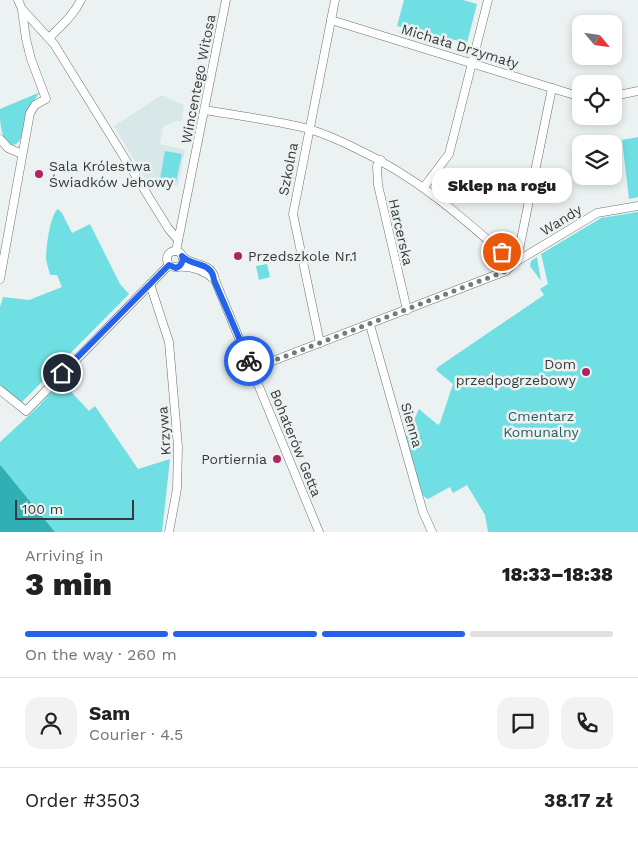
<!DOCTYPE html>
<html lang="en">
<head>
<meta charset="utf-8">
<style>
  :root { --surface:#fff; --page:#f2f2f2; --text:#202124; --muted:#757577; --line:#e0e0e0; --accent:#2563eb }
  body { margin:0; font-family:"Work Sans",sans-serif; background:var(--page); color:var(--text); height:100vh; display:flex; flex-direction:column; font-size:19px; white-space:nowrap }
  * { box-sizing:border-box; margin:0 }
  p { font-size:16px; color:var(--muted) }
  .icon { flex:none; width:28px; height:28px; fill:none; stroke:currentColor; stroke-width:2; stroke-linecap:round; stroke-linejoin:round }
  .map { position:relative; height:532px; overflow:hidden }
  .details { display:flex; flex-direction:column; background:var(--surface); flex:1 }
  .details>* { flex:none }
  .needle { width:32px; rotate:119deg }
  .fabs { position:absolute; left:572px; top:15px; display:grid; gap:10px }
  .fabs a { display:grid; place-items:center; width:50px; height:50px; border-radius:10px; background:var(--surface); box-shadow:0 2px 8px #0003; font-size:25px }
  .scale { position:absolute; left:15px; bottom:12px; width:119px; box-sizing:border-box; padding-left:5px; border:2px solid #383a3a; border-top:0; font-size:14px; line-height:18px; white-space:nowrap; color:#383a3a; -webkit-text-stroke:4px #ecf2f2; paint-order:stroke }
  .pin { position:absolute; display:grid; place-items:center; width:42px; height:42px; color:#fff; margin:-21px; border:2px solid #fff; border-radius:50%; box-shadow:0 1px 5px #0007 }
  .courier { position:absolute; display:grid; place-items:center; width:50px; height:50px; margin:-25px; border:4px solid #2563eb; border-radius:50%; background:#fff; color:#222; box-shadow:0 1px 6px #0007 }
  .bubble { position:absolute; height:35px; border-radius:15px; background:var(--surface); box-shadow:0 2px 8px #0003; font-size:16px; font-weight:800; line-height:35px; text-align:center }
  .overview em { font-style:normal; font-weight:800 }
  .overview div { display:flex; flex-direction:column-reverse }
  .overview { display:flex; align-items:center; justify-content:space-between; height:85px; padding:0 25px }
  h1 { font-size:32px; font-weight:800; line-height:38px }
  .bar { display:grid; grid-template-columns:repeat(4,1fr); gap:8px 5px; align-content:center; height:60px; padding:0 25px }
  .bar i { height:6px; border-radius:4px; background:var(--line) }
  .bar .active { background:var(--accent) }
  .bar p { grid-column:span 4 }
  .line { display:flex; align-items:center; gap:12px; padding:0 25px; border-top:1px solid var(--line) }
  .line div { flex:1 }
  .round { display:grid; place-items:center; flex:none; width:52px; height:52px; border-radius:15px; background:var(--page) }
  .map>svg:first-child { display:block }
</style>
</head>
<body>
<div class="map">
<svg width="638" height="532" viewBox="0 0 638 532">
  <rect width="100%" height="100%" fill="#ecf2f2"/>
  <polygon fill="#d8e7e7" points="162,95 184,105 181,122 176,121 163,127 160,144 185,150 178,186 163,183 152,190 114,126"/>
  <g fill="#6fdfe3">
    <polygon points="404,0 463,0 477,4 467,43 397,26"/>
    <path d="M38,93H39C35,100 30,106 27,114C24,122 23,154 7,142C0,134 0,120 0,109Z"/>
    <polygon points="638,137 638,197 629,199 622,140"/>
    <polygon points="165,151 182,154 176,182 160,179"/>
    <path d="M58,209L62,213L72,233L90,224L120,284L129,294L21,403L0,387V307L3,297L29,300L62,287L57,275H50C49,270 47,265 46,259C46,249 50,214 58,209Z"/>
    <polygon points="638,212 638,532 488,532 485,515 467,485 453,493 450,487 428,499 422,495 406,437 419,409 438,425 440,423 453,384 436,370 438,367 544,295 540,289 548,284 541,254 601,218"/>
    <polygon points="537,257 541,281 530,266 531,261"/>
    <polygon points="267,264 270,277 259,280 256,266"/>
    <polygon points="61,381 89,411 95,406 138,469 170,459 162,532 55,532 0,465 0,442 39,406"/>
  </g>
  <polygon fill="#30b0b4" points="0,465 2,467 55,532 0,532"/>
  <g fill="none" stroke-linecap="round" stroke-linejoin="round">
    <defs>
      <g id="street">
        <polyline points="18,0 22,9 54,44 168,228 178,240"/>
        <polyline points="331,20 581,97"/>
        <path d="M49,38C61,26 73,16 81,0"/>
        <polyline points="614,96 638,91"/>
        <path d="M205,110C239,116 275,120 309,129C325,134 341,141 355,148C419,178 462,217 514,263L520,245L552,88"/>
        <polyline points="0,139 8,148 22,154"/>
        <polyline points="381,160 377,166 378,185 407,310"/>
        <polyline points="424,187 449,154 488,0"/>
        <circle cx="175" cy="259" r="8"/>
        <polyline points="176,251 226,0"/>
        <path d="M182,256C192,267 212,261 215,280L319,532"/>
        <path d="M178,267C192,266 205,271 215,280"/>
        <polyline points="0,279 30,113 35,105 46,99 31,59 26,39 22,10"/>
        <polyline points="150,284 169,342 178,447 177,489 169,532"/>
        <polyline points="370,325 423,512 432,532"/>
        <polyline points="320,343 293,214 335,0"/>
        <polyline points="252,369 506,271 514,263 597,213 638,206"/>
        <polyline points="0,390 26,411 169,265"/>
      </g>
    </defs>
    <use href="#street" stroke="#6b7070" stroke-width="9"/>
    <use href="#street" stroke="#fff" stroke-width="8"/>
  </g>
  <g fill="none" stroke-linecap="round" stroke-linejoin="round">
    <polyline stroke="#777a7a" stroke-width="5" stroke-dasharray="0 9" points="249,361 252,369 506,271 514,264 502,252"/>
    <path stroke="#2563eb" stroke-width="6" d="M62,373L169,265L176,268C181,266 184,261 182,256C192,267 212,261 214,280L249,361"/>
  </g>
  <g fill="#af2463" stroke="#ecf2f2" stroke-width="2">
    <circle cx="39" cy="174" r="5"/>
    <circle cx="238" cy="256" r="5"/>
    <circle cx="586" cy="372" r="5"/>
    <circle cx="277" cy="459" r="5"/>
  </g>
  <g text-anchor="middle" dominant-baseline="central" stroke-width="5" stroke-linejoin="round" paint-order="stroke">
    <g font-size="14" fill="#383a3a" stroke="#ecf2f2">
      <text transform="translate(460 46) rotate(17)">Michała Drzymały</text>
      <text transform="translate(198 79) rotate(-79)">Wincentego Witosa</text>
      <text transform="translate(288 169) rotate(-79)">Szkolna</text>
      <text transform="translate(561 220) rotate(-32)">Wandy</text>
      <text transform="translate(401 232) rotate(77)">Harcerska</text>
      <text transform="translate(412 425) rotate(74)">Sienna</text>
      <text transform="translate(164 431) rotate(-94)">Krzywa</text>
      <text transform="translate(296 443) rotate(68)">Bohaterów Getta</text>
    </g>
    <g font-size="14" fill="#383a3a" stroke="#ecf2f2" text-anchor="start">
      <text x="49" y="166">Sala Królestwa<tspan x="49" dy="16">Świadków Jehowy</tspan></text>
      <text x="248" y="256">Przedszkole Nr.1</text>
      <text x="576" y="364" text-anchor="end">Dom<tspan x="576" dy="16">przedpogrzebowy</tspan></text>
      <text x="267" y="459" text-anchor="end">Portiernia</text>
    </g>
    <g font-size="14" fill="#2c5f61" stroke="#ecf2f2">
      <text x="541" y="416">Cmentarz<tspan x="541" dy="16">Komunalny</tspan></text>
    </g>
  </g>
</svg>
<div class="fabs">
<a><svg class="needle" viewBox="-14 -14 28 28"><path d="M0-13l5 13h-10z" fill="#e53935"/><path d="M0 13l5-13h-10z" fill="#757577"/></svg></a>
<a><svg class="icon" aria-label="locate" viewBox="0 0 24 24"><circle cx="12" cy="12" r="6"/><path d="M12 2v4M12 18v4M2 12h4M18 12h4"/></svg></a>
<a><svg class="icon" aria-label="layers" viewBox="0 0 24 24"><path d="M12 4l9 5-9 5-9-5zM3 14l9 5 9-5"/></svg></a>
</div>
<div class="scale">100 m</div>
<div class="pin" style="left:502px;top:252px;background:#ea580c"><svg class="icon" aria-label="bag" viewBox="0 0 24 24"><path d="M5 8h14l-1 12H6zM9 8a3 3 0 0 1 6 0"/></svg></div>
<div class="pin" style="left:62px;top:373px;background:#1f2937"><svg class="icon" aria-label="home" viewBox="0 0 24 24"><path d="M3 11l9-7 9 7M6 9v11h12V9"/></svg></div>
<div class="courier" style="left:249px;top:361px"><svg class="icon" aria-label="bike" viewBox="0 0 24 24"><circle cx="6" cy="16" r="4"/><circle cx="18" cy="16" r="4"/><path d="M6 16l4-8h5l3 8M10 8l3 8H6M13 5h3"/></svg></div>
<div class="bubble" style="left:432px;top:168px;width:140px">Sklep na rogu</div>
</div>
<section class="details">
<div class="overview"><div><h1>3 min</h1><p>Arriving in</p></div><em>18:33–18:38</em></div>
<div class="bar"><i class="active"></i><i class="active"></i><i class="active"></i><i></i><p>On the way · 260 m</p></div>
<div class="line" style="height:90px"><a class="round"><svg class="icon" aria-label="person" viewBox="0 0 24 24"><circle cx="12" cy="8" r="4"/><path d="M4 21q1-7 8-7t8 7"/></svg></a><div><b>Sam</b><p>Courier · 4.5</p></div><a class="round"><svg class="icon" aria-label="chat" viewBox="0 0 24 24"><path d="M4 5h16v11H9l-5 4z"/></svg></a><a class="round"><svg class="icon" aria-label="phone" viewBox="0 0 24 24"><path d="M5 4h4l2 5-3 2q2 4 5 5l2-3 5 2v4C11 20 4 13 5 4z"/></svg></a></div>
<div class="line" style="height:65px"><div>Order #3503</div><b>38.17 zł</b></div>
</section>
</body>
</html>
